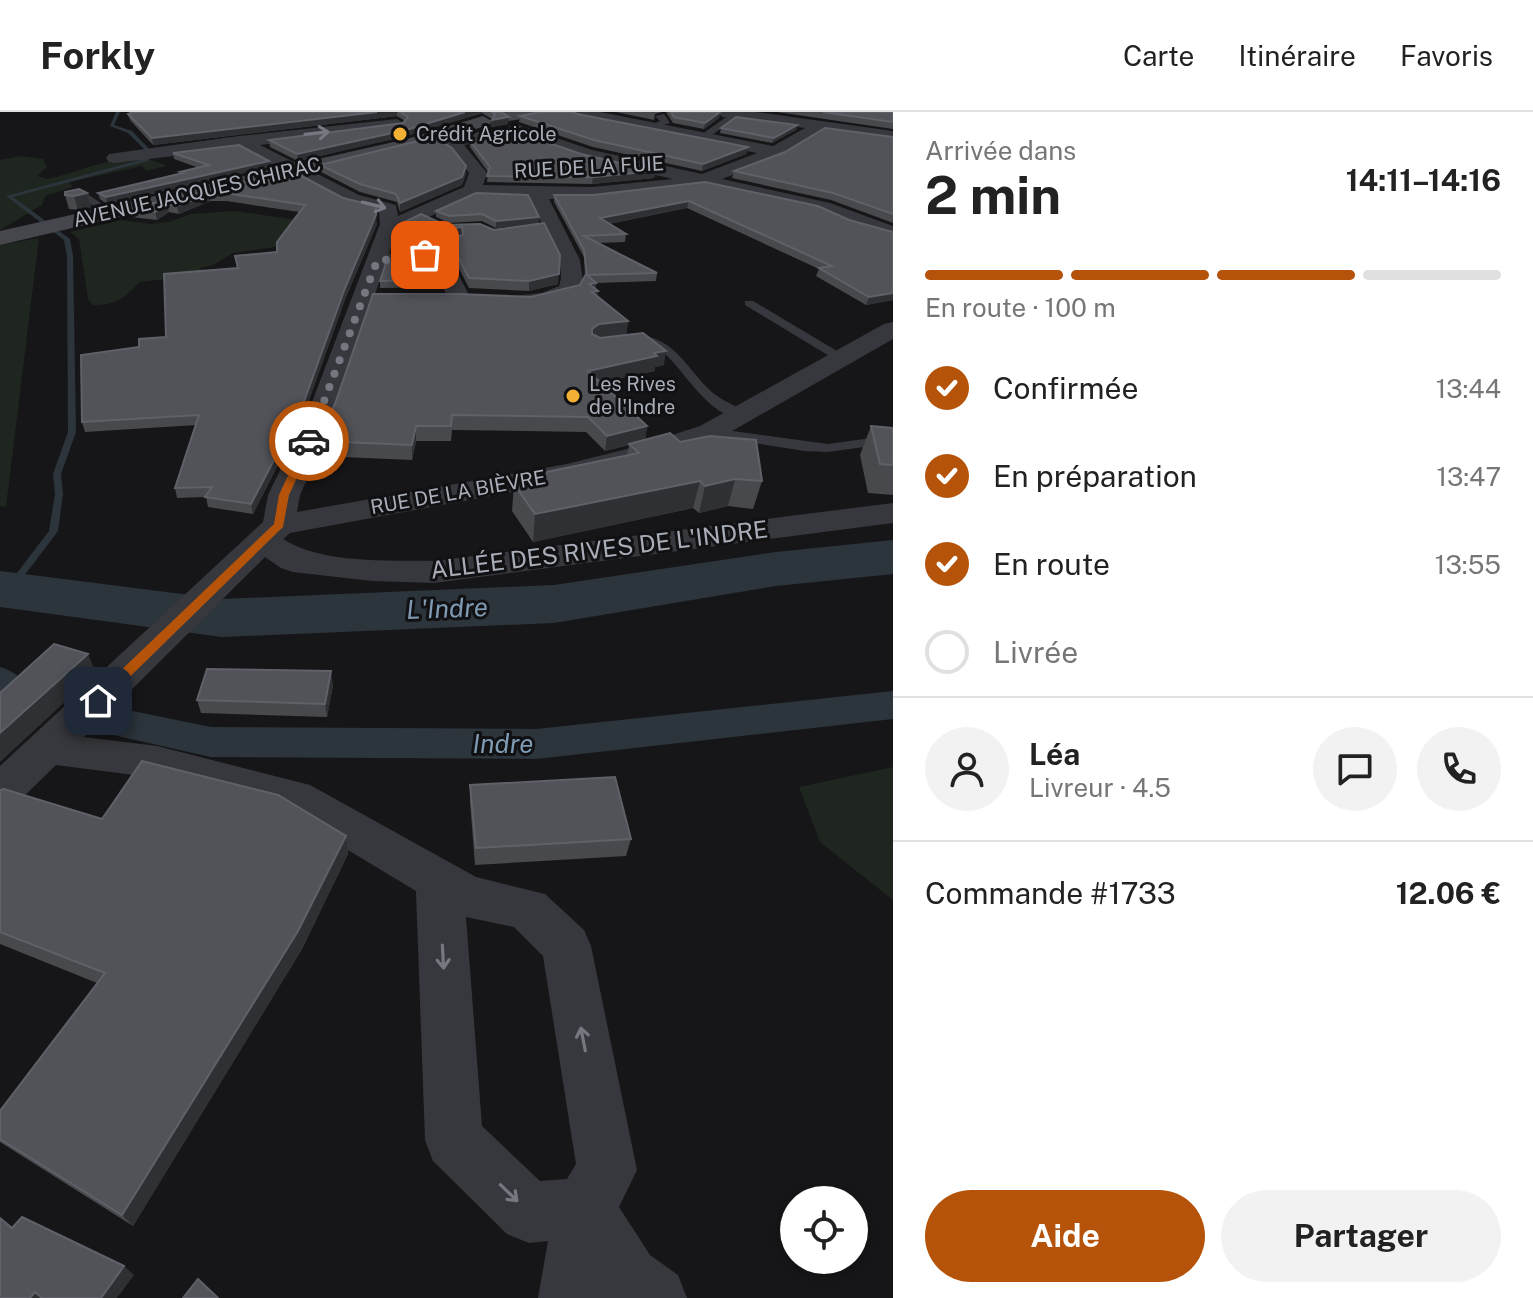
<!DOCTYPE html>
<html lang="fr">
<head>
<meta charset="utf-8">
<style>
  :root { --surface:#fff; --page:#f2f2f2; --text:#222; --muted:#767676; --line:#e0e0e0; --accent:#b45309 }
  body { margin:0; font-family:"Public Sans",sans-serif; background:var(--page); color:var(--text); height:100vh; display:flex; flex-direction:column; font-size:30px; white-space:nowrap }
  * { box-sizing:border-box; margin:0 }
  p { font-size:26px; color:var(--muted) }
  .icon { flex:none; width:44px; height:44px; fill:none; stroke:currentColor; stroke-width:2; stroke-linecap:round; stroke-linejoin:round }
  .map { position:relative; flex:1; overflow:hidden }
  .side { display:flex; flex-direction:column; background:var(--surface); width:640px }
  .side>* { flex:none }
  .tools { position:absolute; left:780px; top:1074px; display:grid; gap:16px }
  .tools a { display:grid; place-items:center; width:88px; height:88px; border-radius:50%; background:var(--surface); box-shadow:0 4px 12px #0003; font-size:40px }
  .pin { position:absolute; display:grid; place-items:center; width:68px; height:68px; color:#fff; margin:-34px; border-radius:16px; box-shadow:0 4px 12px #0006 }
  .courier { position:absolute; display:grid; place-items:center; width:80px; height:80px; margin:-40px; border:6px solid #b45309; border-radius:50%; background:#fff; color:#222; box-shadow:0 2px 10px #0007 }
  .headline em { font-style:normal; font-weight:700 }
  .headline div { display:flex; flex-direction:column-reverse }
  .headline { display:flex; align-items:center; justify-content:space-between; height:136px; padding:0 32px }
  h1 { font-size:52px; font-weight:700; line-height:60px }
  .bar { display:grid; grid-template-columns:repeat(4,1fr); gap:12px 8px; align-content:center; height:96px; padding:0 32px }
  .bar i { height:10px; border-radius:6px; background:var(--line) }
  .bar .selected { background:var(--accent) }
  .bar p { grid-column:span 4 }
  .line { display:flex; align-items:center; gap:20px; padding:0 32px; border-top:2px solid var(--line) }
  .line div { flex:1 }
  .round { display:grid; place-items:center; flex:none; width:84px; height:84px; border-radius:42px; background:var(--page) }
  ol { padding:0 32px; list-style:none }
  li { display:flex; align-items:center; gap:24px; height:88px }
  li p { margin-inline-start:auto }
  li .icon { padding:8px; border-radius:50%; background:var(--accent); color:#fff; stroke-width:4 }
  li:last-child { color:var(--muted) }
  li i { width:44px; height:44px; border:4px solid var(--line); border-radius:50% }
  .action { display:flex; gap:16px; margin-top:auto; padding:16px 32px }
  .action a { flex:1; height:92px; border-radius:48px; background:var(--accent); color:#fff; font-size:32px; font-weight:700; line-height:92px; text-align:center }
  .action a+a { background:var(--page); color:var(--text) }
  header { display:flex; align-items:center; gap:48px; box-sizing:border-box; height:112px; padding:0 40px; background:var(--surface); border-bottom:2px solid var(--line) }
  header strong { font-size:38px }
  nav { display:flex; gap:44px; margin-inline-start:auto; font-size:28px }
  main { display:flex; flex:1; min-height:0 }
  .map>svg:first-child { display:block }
</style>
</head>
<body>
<header>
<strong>Forkly</strong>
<nav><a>Carte</a><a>Itinéraire</a><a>Favoris</a></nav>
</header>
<main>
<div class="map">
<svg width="893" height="1186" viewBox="0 0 893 1186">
  <rect width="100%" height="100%" fill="#161618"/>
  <g fill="#1e261f">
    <path d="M21,44L43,47L47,55L37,64L47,67C83,60 131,33 166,54L146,59L142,54L70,70L72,75L45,84L42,93L0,118V48Z"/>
    <path d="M234,99L298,108L289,133L233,141L213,153L200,156L203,163L140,170C127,184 114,194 93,193L88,187L79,127L70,120L121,108L150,112L169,110L191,102Z"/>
    <polygon points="39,126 6,395 0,394 0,133"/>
    <polygon points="893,655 893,788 820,730 799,675"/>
  </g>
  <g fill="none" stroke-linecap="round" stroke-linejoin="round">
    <polygon fill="#2c353c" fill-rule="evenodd" points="116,0 120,0 114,13 132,19 154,42 148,49 13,85 70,127 73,144 76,320 61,362 63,382 58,419 12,480 9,481 4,478 49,419 55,382 53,362 68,320 67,144 64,128 6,84 144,47 149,42 128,21 110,14"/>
    <g fill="#2c353c" fill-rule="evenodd">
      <path d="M0,555C13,559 19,563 26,575L20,584L7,588L0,586Z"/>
      <polygon points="893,579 893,607 536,647 211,645 113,623 99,619 94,609 99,599 113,595 211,615 536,617"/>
    </g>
    <polygon fill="#2c353c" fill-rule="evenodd" points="893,428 893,462 776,474 554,511 222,525 0,495 0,459 222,487 554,473 776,440"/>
    <g fill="#37383d" fill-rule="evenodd">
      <polygon points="733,0 740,2 707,27 701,27 701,23"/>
      <polygon points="664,2 670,11 651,17 651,13 660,9 655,4"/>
      <polygon points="80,81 86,81 114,100 106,102 80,85"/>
      <polygon points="457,126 461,127 461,131 431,137 438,144 433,147 418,135"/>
      <polygon points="745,189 753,189 847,245 836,248 745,193"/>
      <path d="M632,222C678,226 683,254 713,281C723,289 736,294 747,300V306C712,311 686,260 664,241C652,232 641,231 628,229V223Z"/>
      <polygon points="710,316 828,332 893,323 893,331 828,340 804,339 705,323 705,317"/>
    </g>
    <path fill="#37383d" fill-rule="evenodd" d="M569,0H600L773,34L805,16L723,5L715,0H756L893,19V29L823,19L782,44L722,67L830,91L893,114V126L848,113L817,99L704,74L592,87H549L580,148L583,170C570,193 538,200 513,194L509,189L513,184L542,181L559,174C569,147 539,112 530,87L475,84L396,120L389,142L441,139L451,148L470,185L467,190H451L429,151L384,155L335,303L300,383L297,400L567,352L635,335L700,314L884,212L893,210V227L720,326L655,348L567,370L290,421L283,427C321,452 388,448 434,449L893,391V411L434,471L372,469L293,460L281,456L265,445L84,625L157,634L310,673L476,765L545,782L584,818L591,834L637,1058L619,1095L650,1143L678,1163L687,1186H538L548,1129L529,1131L507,1122L433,1049L425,1028L416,779L283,699L157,666L56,653L15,693L0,698V654L263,410L268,383L307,303L380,112L379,100L345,91L240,36L115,51L109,50L106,46L109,42L239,24L397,7L405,12L403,15L260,33L359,83L396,93L398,104L464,75L469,61L454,41L428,26V20L434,18L452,25L518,13L592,38L702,62L757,41L577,5ZM517,23L581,46L673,67L592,75L483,73L487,61L464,33ZM466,805L514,815L543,844L576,1052L567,1067L540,1069L482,1014Z"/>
    <g fill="#45474d" fill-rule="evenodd">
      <polygon points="503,0 541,0 539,4 509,9 501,4"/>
      <polygon points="483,4 492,9 489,13 412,36 0,133 0,119 407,27"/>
    </g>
  </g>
  <g fill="#47494d">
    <polygon points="133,0 501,0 508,12 491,15 492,7 482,1 406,24 298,49 270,35 269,28 403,11 405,9 397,4 153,33 130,8 128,2"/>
    <polygon points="616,0 662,0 655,2 654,8"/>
    <polygon points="666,0 720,0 719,6 704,17 673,11"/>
    <polygon points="777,0 893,0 893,17"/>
    <polygon points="577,2 748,35 746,42 702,59 593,35 519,10 520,4"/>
    <polygon points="797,13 796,18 772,31 720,21 721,16"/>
    <polygon points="893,25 893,111 831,88 732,66 734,59"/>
    <polygon points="470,29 581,42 655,59 654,66 592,72 487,70 488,60 470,35"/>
    <polygon points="173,41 269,49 270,55 107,92 100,87 98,81 180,62 180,60 199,56 174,47"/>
    <polygon points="320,53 466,62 462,73 400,100 397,90 360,80 321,60"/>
    <polygon points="292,59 377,112 346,185 304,302 253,402 208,395 206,385 177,386 175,376 196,313 85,320 82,310 139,235 166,225 237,156 235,144 277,140 299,100 227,89 210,89 179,102 169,100 157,108 131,105 129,97"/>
    <polygon points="705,70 893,120 893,188 866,193 816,164 819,157 687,96 609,112 626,122 625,130 599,131 657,161 656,169 596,171 596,177 598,179 597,184 628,209 626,223 664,253 655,255 655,259 601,270 647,314 645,328 680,330 762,369 753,397 728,394 699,401 693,396 533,430 512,399 514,372 527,369 527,364 627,343 629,333 605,339 586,320 452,318 451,329 416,329 412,348 320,344 319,329 531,185 580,173 585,163 584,145 554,90 554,83 593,83"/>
    <polygon points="87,81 91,95 78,98 69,97 65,83"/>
    <polygon points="476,81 539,111 496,116 482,109 449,111 436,105 436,99"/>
    <polygon points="480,112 558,172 529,179 469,176 454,147 444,138 444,128 454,125 417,132 416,137 393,139 393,129 445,113"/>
    <polygon points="439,168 439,175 380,176 380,169"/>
    <polygon points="871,314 893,316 893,383 868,381 860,343"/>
    <polygon points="333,573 327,605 201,601 197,588"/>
    <polygon points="470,673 631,727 626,744 475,753 470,690"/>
    <polygon points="0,678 102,707 346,724 348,742 302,837 133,1114 0,1030 0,999 97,871 0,832"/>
  </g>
  <g fill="#2f3033">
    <polygon points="377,0 397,0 397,4 153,33 152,26"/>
    <polygon points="465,0 482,0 482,1 406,24 298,49 297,42"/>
    <polygon points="720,0 719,6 704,17 705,11"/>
    <polygon points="509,5 508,12 491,15 492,8"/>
    <polygon points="797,13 796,18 772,31 774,26"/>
    <polygon points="748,35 746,42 702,59 703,52"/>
    <polygon points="269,49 270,55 107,92 106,85"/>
    <polygon points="466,54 466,62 462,73 400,100 400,91"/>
    <polygon points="655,59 654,66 592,72 593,65"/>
    <polygon points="87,81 91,95 78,98 74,84"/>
    <polygon points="209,82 210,89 179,102 177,94"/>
    <polygon points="689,89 687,96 599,114 600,106"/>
    <polygon points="167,92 169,100 157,108 155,100"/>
    <polygon points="376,103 377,112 346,185 304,302 253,402 251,392"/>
    <polygon points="539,105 539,111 496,116 496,109"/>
    <polygon points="462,115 462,124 417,132 416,137 417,122"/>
    <polygon points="559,162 558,172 529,179 529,169"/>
    <polygon points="596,171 595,179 598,179 596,192 589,172"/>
    <polygon points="893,181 893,188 866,193 869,185"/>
    <polygon points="628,209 626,223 590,230 592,217 599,212"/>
    <polygon points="666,239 664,253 655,255 655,259 587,273 588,259"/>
    <polygon points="416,314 416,329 412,348 412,333"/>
    <polygon points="647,314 645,329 605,339 607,324"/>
    <polygon points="735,367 728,394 699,401 705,374"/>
    <polygon points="700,369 693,396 533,430 535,402"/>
    <polygon points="88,542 96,561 0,650 0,621"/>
    <polygon points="331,559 333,573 327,605 325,592"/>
    <polygon points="346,724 348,742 302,837 133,1114 122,1103"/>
    <polygon points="124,1154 134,1163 117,1186 101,1186"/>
    <polygon points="35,1180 46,1186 30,1186"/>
  </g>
  <g fill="#525359" stroke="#5f6168" stroke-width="2">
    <polygon points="133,0 377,0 152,26 128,2"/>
    <polygon points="400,0 465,0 406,18 297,42 269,28 403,11 408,5"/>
    <polygon points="492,0 501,0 509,5 492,8 495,2"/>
    <polygon points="540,0 574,0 577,2 748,35 703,52 594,28 520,4"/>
    <polygon points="671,0 720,0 705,11 674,5"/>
    <polygon points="823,0 893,0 893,10"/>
    <polygon points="736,5 797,13 774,26 721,16"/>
    <polygon points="825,16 893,25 893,102 833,81 734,59 785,40"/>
    <polygon points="517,20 581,42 655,59 593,65 487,64 490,55 470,29"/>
    <polygon points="434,25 452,36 466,54 462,65 400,91 396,82 360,72 320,53"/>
    <polygon points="239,33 269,49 106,85 98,81 183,61 180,60 209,53 173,41"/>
    <polygon points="292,59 343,86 376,94 376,103 345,176 303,292 251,392 205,385 212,375 175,376 199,303 82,310 81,243 139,235 139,227 166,225 164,162 238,156 235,144 277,140 277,130 305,93 225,81 209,82 177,94 167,92 155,100 129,97"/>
    <polygon points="705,70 818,94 849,108 893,120 893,181 869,185 819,156 832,154 689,89 600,106 626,122 584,124 657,161 587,163 584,138 554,83 593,83"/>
    <polygon points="79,77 87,81 74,84 65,83 65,80"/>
    <polygon points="476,81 528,83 539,105 496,109 482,102 449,104 436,99"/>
    <polygon points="421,102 445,113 480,112 494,118 544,111 560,143 559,162 529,169 469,166 454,137 444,128 463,123 462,115 417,122 416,128 393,129 398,113"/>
    <polygon points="427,147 439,168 380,169 386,151"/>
    <polygon points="586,162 596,171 589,172 598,179 592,180 628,209 599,212 592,217 592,222 600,226 643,221 666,239 654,241 657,244 588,259 647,314 607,324 588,305 452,303 451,314 416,314 412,333 319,329 336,289 373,182 459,182 531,185 580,173"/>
    <polygon points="871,314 893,316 893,353 880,352"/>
    <polygon points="670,321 680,330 710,324 756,328 762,369 735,367 705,374 700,369 535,402 514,372 530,368 527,364 639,341 629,332"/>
    <polygon points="54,532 88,542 0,621 0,581"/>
    <polygon points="207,557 331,559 325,592 197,588"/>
    <polygon points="142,649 278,683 346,724 298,819 122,1103 0,1027 0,999 105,861 0,820 0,678 4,677 102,707"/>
    <polygon points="615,665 631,727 476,736 470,673"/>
    <polygon points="22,1105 124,1154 101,1186 42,1186 35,1180 30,1186 0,1186 0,1106 12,1116"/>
    <polygon points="198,1167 218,1186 183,1186"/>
  </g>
  <defs><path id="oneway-shaft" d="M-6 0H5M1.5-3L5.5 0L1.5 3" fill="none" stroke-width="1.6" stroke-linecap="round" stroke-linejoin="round" transform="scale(2)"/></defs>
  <g stroke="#757881">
    <use href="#oneway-shaft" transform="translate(317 21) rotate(-6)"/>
    <use href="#oneway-shaft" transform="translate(374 93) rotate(14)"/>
    <use href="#oneway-shaft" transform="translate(443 845) rotate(87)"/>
    <use href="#oneway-shaft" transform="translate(583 927) rotate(-101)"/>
    <use href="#oneway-shaft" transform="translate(509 1081) rotate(44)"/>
  </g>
  <polygon fill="#b45309" points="309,326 314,329 289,383 283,415 102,592 93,592 93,585 274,412 279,383 304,329"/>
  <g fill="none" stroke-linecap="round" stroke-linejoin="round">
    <polyline stroke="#757880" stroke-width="8" stroke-dasharray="0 14.4" points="309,329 377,149 425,143"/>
  </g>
  <g fill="#f2b134" stroke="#111113" stroke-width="3">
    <circle cx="400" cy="22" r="8"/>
    <circle cx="573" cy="284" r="8"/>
  </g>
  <g text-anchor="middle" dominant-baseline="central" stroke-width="6" stroke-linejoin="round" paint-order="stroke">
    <g font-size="20" fill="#a8adb8" stroke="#111113" text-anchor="start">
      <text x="416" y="22">Crédit Agricole</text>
      <text x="589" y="272">Les Rives<tspan x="589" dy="23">de l'Indre</tspan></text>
    </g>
    <g font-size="20" fill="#a8adb8" stroke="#111113">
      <text transform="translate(589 55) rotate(-3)">RUE DE LA FUIE</text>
      <text transform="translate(197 80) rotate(-13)">AVENUE JACQUES CHIRAC</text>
      <text transform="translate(458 380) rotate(-10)">RUE DE LA BIÈVRE</text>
    </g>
    <g font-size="24" fill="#a8adb8" stroke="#111113">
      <text transform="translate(599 437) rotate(-7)">ALLÉE DES RIVES DE L'INDRE</text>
    </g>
    <g font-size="26" font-style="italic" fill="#7f9bb3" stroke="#111113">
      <text transform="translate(447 496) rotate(-2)">L'Indre</text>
      <text x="503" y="631">Indre</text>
    </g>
  </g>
</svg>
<div class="tools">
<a><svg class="icon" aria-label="locate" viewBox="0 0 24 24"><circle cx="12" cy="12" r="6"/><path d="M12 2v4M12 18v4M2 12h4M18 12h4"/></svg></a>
</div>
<div class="pin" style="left:425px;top:143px;background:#ea580c"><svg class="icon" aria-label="bag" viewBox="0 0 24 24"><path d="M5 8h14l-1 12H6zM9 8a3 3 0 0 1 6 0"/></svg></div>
<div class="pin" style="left:98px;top:589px;background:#1f2937"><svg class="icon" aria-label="home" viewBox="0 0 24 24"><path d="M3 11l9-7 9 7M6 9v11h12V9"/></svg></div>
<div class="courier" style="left:309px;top:329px"><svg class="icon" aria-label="car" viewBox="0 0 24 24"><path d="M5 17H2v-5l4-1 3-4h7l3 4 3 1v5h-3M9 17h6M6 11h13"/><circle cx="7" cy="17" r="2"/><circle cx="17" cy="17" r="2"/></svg></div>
</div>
<section class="side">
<div class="headline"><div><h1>2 min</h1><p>Arrivée dans</p></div><em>14:11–14:16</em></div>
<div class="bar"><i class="selected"></i><i class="selected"></i><i class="selected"></i><i></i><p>En route · 100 m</p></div>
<ol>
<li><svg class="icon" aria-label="check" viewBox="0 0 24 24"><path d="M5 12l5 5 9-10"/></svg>Confirmée<p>13:44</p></li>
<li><svg class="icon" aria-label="check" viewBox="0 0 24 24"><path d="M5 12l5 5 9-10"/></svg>En préparation<p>13:47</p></li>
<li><svg class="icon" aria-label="check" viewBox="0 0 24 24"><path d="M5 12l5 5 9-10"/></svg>En route<p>13:55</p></li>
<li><i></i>Livrée</li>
</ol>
<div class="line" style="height:144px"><a class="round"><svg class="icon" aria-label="person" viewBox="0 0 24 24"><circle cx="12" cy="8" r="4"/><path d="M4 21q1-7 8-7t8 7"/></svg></a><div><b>Léa</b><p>Livreur · 4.5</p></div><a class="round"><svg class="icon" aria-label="chat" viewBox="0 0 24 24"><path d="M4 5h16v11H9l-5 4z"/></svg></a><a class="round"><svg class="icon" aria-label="phone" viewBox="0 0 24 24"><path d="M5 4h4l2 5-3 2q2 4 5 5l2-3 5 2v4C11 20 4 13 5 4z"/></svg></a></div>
<div class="line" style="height:104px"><div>Commande #1733</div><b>12.06 €</b></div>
<div class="action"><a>Aide</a><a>Partager</a></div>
</section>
</main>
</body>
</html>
